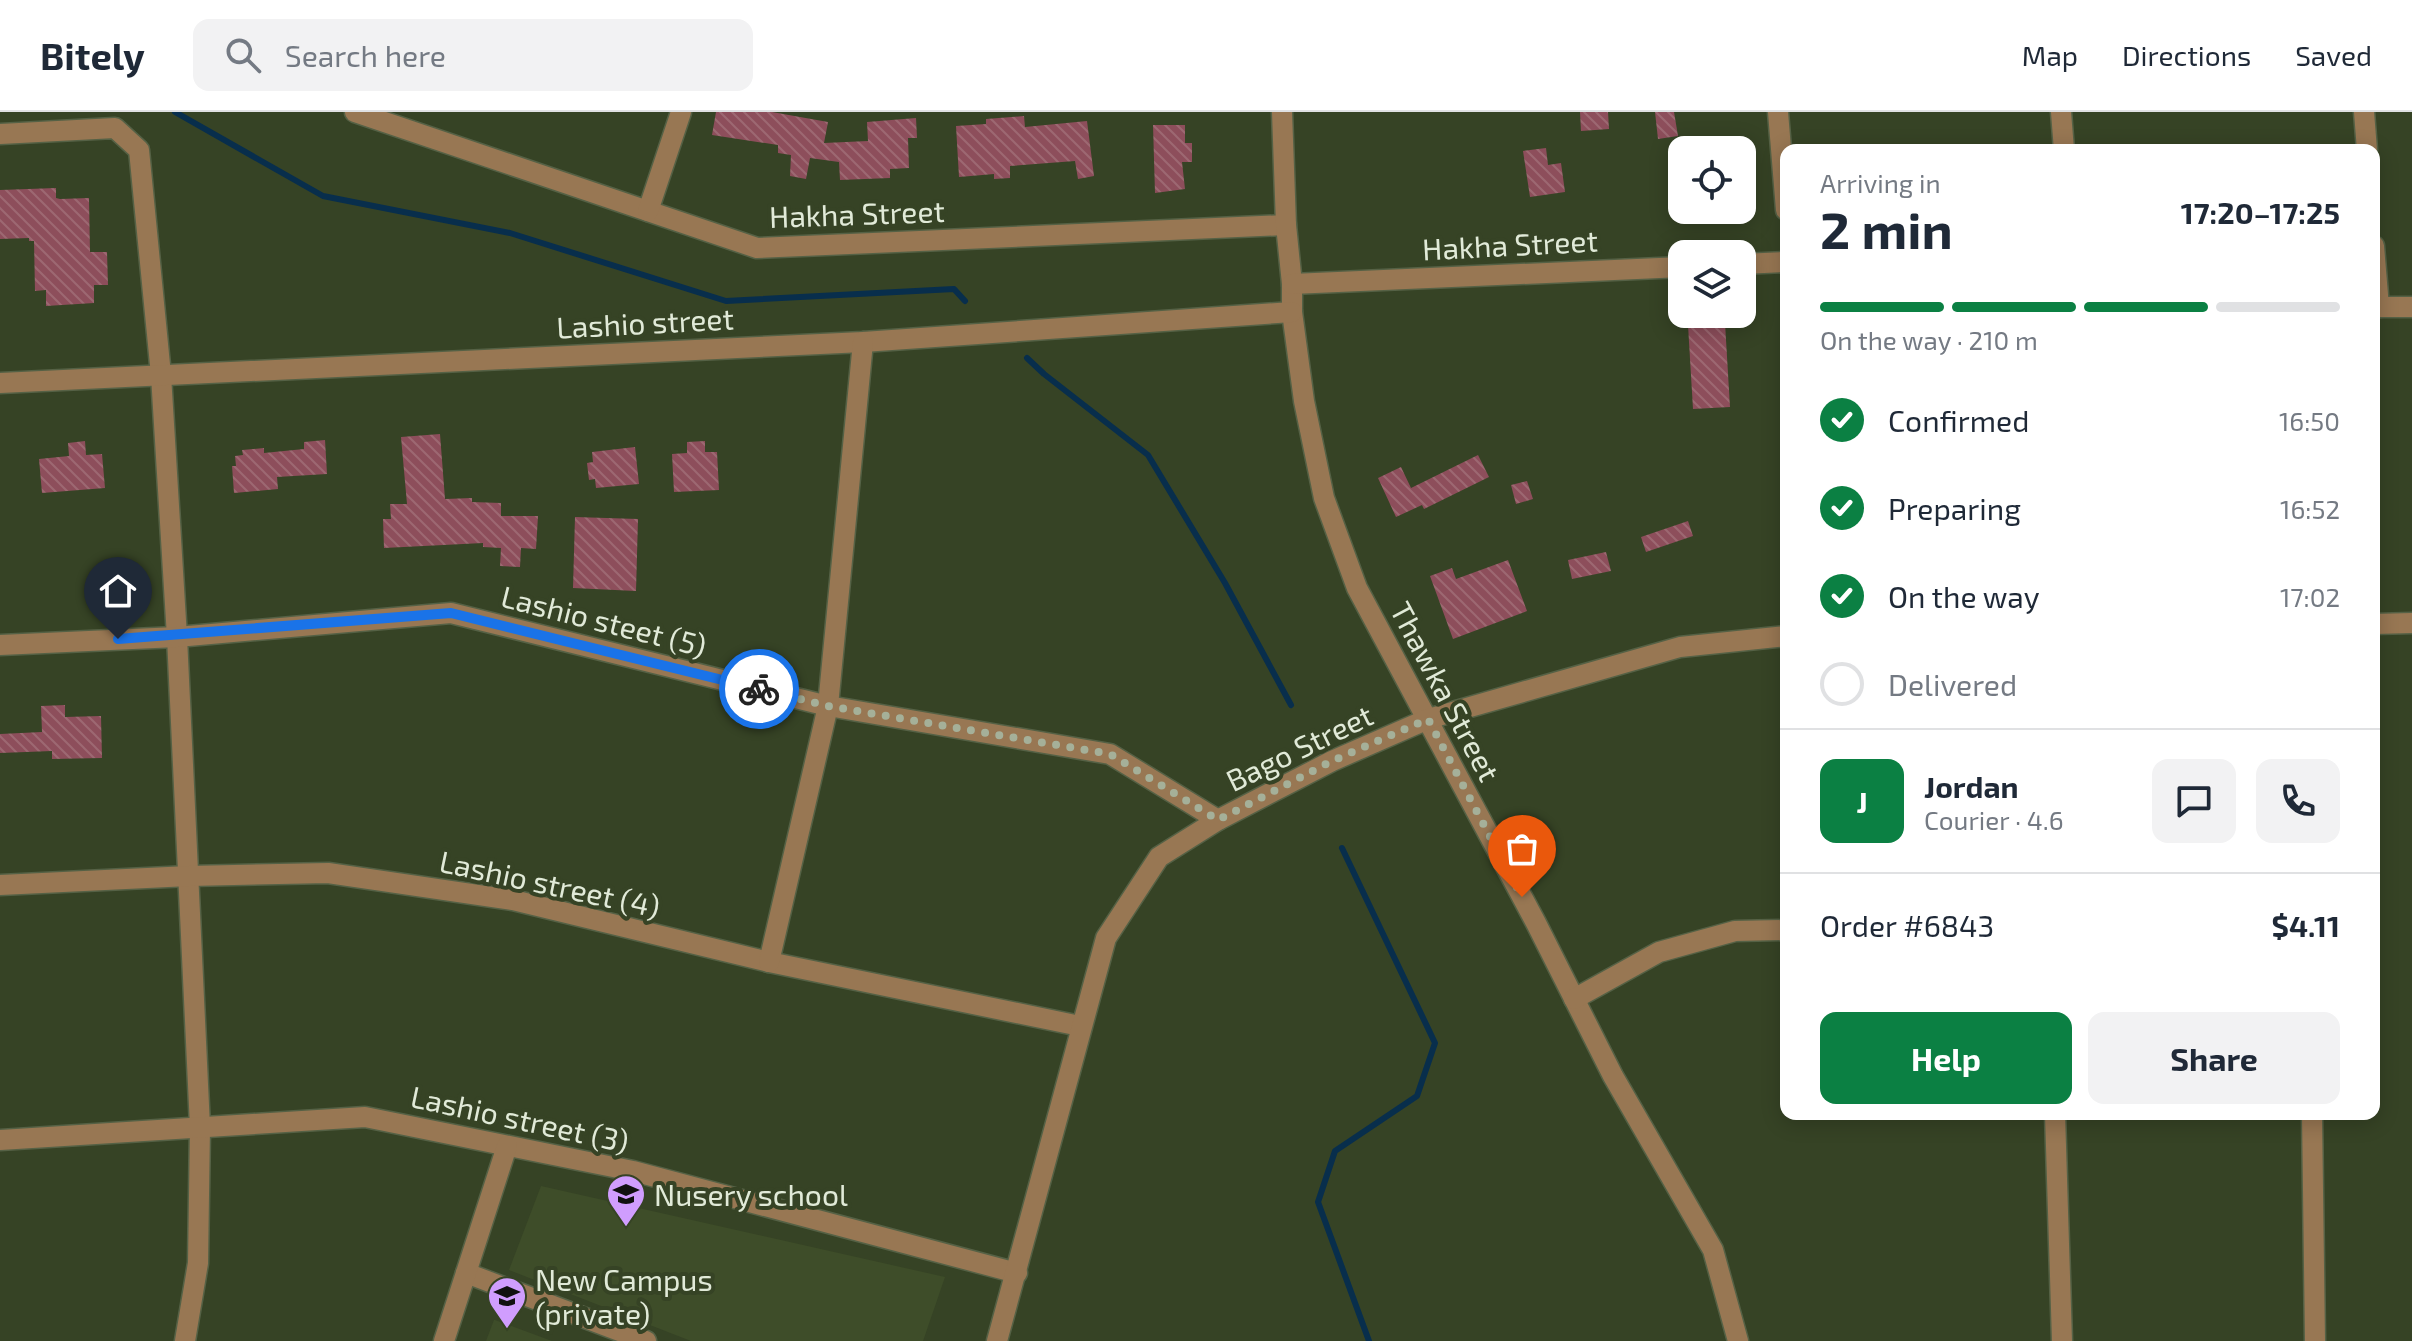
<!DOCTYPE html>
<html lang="en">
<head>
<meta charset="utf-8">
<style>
  :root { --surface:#fff; --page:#f2f2f3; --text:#1f2937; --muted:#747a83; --line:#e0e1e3; --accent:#0b8043 }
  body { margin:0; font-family:"Exo 2",sans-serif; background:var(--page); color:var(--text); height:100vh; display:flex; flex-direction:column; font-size:30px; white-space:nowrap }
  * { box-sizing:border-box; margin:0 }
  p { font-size:26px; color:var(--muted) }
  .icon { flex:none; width:44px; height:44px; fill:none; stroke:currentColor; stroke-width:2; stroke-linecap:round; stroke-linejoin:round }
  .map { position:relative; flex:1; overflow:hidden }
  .details { position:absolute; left:1780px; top:32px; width:600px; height:976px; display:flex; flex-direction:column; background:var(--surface); border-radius:16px; box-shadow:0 4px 20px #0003 }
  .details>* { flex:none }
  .tools { position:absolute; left:1668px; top:24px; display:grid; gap:16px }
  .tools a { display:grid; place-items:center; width:88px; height:88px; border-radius:16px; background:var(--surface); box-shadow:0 4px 20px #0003; font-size:40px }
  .pin { position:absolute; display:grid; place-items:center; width:68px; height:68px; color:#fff; margin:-82px -34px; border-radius:50% 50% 50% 0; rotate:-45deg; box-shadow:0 0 8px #0007 }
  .pin .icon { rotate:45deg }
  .courier { position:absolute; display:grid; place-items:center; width:80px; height:80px; margin:-40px; border:6px solid #1a73e8; border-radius:50%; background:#fff; color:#222; box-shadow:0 2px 10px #0007 }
  .overview em { font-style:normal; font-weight:700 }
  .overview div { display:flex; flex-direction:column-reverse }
  .overview { display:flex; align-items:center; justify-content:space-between; height:136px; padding:0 40px }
  h1 { font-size:52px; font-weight:700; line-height:60px }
  .bar { display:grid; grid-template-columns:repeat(4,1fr); gap:12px 8px; align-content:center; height:96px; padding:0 40px }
  .bar i { height:10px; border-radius:6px; background:var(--line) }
  .bar .selected { background:var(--accent) }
  .bar p { grid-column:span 4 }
  .line { display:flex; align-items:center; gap:20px; padding:0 40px; border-top:2px solid var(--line) }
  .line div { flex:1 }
  .round { display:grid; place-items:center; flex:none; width:84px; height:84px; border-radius:16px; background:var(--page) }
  ol { padding:0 40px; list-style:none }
  li { display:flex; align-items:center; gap:24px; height:88px }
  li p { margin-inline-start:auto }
  li .icon { padding:8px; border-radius:50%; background:var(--accent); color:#fff; stroke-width:4 }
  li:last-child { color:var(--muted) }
  li i { width:44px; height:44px; border:4px solid var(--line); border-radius:50% }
  .primary-button { display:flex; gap:16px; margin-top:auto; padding:16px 40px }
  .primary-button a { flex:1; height:92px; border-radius:16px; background:var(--accent); color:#fff; font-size:32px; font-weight:700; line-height:92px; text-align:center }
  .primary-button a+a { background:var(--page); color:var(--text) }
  header { display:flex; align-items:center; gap:48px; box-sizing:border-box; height:112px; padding:0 40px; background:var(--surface); border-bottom:2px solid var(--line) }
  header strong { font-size:38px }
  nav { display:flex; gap:44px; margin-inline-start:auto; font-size:28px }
  .search { width:560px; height:72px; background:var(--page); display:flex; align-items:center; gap:20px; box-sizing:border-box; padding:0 28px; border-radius:16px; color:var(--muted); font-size:30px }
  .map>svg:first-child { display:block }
</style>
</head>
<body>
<header>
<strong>Bitely</strong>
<div class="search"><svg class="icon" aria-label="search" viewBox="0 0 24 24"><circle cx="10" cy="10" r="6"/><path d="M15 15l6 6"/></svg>Search here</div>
<nav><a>Map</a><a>Directions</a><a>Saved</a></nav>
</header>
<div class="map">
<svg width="2412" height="1229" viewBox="0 0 2412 1229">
  <defs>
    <pattern id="building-back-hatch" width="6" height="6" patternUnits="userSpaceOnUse" patternTransform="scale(2)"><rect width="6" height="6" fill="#8d4e5b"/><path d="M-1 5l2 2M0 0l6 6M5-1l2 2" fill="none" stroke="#9d6872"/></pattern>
  </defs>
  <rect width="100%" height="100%" fill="#364325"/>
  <g fill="#3e4d29">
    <polygon points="541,1074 945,1165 923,1229 691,1229 509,1158"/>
    <polygon points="494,1208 495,1208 552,1229 486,1229"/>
  </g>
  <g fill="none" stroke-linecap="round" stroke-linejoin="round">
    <g stroke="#082e4c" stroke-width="6">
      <polyline points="175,0 323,84 510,121 726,189 954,177 965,189"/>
      <polyline points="1027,246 1044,262 1148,343 1225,471 1291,593"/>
      <polyline points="1342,736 1435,931 1417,984 1335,1039 1318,1090 1369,1229"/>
    </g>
  </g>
  <g fill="url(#building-back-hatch)">
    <polygon points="716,0 772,0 828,10 824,31 868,29 867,10 916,6 917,26 908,26 909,56 890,57 890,66 840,68 839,50 810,46 806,67 790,64 791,43 778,41 778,33 712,23"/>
    <polygon points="1580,0 1608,0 1609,17 1581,19"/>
    <polygon points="1655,0 1674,0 1678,24 1658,27"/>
    <polygon points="1024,4 1025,15 1087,9 1094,64 1078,67 1075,49 1010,54 1010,66 994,67 994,62 959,65 956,14 986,12 986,7"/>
    <polygon points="1153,13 1185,13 1185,31 1192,31 1192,50 1182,50 1185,77 1155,81"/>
    <polygon points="1546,36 1548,53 1561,51 1565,80 1530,85 1523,39"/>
    <polygon points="56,76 56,86 60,87 89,86 90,140 107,140 108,173 94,173 94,191 46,194 46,178 35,179 34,129 29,129 29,126 0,127 0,78"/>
    <polygon points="1725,211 1730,295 1693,297 1688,213"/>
    <polygon points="440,322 445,387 472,386 472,390 501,391 501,404 538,404 536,437 521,436 520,455 500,454 501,436 483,435 483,431 384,436 383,407 391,407 390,392 407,392 401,325"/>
    <polygon points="325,328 327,362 277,365 278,377 234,381 232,354 236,354 235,344 243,343 242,338 264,336 264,341 304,337 304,330"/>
    <polygon points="85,329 86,343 102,342 105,376 42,381 39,347 69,344 68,331"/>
    <polygon points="705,329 705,340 717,340 719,378 674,380 672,342 687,341 687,330"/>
    <polygon points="635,335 639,372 596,376 595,367 589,368 587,351 593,350 592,340"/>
    <polygon points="1478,343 1489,365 1424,397 1422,393 1396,405 1378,366 1401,355 1411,376"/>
    <polygon points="1527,369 1533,387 1516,392 1511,373"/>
    <polygon points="575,405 638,407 636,479 573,476"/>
    <polygon points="1688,409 1693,424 1646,440 1641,425"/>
    <polygon points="1606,440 1611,459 1572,467 1568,448"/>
    <polygon points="1508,448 1527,499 1453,527 1430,464 1452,456 1456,467"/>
    <polygon points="65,593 65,605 101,604 102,646 52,647 52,639 0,641 0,622 42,620 41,594"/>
  </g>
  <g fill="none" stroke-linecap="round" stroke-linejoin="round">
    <defs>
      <g id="minor">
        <polyline points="355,0 757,136 1286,113"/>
        <polyline points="1282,0 1286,113 1292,172 1292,200 1304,289 1324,386 1357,476 1536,811 1613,964 1713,1138 1738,1229"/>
        <polyline points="1778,0 1786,98"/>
        <polyline points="2061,0 2064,38"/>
        <polyline points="2364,0 2367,38"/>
        <polyline points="0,22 115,16 139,38 161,263 177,525 200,1015 198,1151 185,1229"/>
        <polyline points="648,99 681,0"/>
        <polyline points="2374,134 2379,195"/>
        <polyline points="1742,152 1786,150"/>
        <polyline points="1292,172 1682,155"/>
        <polyline points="2374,195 2412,195"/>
        <polyline points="0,271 863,230 1292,200"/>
        <polyline points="2374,512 2412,511"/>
        <polyline points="0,533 177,525 451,501 828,594 1110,642 1218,708"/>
        <polyline points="0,773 189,764 328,761 513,788 769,850 1080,914"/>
        <polyline points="769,850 828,594 863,230"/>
        <polyline points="1574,887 1659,840 1735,819 1786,818"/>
        <polyline points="2055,1002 2062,1229"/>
        <polyline points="2312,1002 2315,1229"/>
        <polyline points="0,1028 365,1005 633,1059 1017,1161"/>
        <polyline points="466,1161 646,1229"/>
        <polyline points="444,1229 507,1034"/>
        <polyline points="997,1229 1106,826 1159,745 1218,708 1332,649 1428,607 1680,535 1786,524"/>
      </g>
    </defs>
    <use href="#minor" stroke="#556145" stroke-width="23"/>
    <use href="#minor" stroke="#987753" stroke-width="20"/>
  </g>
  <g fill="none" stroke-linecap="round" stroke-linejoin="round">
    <polyline stroke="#a5b099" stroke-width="8" stroke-dasharray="0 14.4" points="759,577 828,594 1110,642 1218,708 1332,649 1428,607 1522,785"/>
    <polyline stroke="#1a73e8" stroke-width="10" points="118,527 451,501 759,577"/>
  </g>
  <defs>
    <symbol id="school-pin" viewBox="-11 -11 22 30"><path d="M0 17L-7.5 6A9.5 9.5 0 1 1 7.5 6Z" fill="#d09dfe" stroke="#364325"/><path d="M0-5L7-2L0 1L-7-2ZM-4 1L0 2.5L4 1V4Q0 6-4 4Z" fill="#111"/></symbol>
  </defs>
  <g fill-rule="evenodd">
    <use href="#school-pin" x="604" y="1060" width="44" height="60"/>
    <use href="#school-pin" x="485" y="1162" width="44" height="60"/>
  </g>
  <g text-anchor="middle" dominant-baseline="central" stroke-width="8" stroke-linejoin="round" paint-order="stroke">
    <g font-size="30" fill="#e1ead8" stroke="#364325">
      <text transform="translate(857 101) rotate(-2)">Hakha Street</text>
      <text transform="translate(1510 132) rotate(-3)">Hakha Street</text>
      <text transform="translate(645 210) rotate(-3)">Lashio street</text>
      <text transform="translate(604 508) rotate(14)">Lashio steet (5)</text>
      <text transform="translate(1446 579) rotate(62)">Thawka Street</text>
      <text transform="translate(1299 635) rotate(-26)">Bago Street</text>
      <text transform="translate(550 771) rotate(12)">Lashio street (4)</text>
      <text transform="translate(520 1006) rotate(12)">Lashio street (3)</text>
    </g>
    <g font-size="30" fill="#e1ead8" stroke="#364325" text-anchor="start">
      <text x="654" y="1082">Nusery school</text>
      <text x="535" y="1167">New Campus<tspan x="535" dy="34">(private)</tspan></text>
    </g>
  </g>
</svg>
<div class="tools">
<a><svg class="icon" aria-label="locate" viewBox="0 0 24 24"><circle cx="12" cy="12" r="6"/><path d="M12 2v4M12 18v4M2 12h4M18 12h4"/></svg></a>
<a><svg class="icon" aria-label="layers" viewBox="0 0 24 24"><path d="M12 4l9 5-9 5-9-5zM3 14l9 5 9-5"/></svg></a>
</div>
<div class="pin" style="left:1522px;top:785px;background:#ea580c"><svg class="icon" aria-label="bag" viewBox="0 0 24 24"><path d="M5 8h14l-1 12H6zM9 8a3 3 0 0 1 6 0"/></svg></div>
<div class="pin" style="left:118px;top:527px;background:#1f2937"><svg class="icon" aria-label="home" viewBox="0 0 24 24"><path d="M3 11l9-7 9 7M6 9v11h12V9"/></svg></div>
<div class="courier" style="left:759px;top:577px"><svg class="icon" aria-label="bike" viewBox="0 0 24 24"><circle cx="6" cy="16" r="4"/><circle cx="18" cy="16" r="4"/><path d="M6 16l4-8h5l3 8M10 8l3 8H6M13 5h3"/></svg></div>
<section class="details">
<div class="overview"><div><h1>2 min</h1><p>Arriving in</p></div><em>17:20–17:25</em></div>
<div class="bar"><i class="selected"></i><i class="selected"></i><i class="selected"></i><i></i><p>On the way · 210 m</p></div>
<ol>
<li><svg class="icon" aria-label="check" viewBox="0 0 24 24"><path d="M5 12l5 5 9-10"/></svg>Confirmed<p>16:50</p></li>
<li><svg class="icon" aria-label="check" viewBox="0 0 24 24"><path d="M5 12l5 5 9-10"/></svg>Preparing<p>16:52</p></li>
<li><svg class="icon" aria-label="check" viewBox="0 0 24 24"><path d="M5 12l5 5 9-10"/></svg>On the way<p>17:02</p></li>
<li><i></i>Delivered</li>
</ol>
<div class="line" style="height:144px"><b class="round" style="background:var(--accent);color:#fff">J</b><div><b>Jordan</b><p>Courier · 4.6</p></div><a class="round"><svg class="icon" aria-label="chat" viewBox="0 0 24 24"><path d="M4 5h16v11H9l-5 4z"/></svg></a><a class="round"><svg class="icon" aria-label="phone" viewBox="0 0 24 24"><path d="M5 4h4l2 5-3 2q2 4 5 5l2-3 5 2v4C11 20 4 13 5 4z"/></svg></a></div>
<div class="line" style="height:104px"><div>Order #6843</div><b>$4.11</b></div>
<div class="primary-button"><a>Help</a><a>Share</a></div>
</section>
</div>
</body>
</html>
